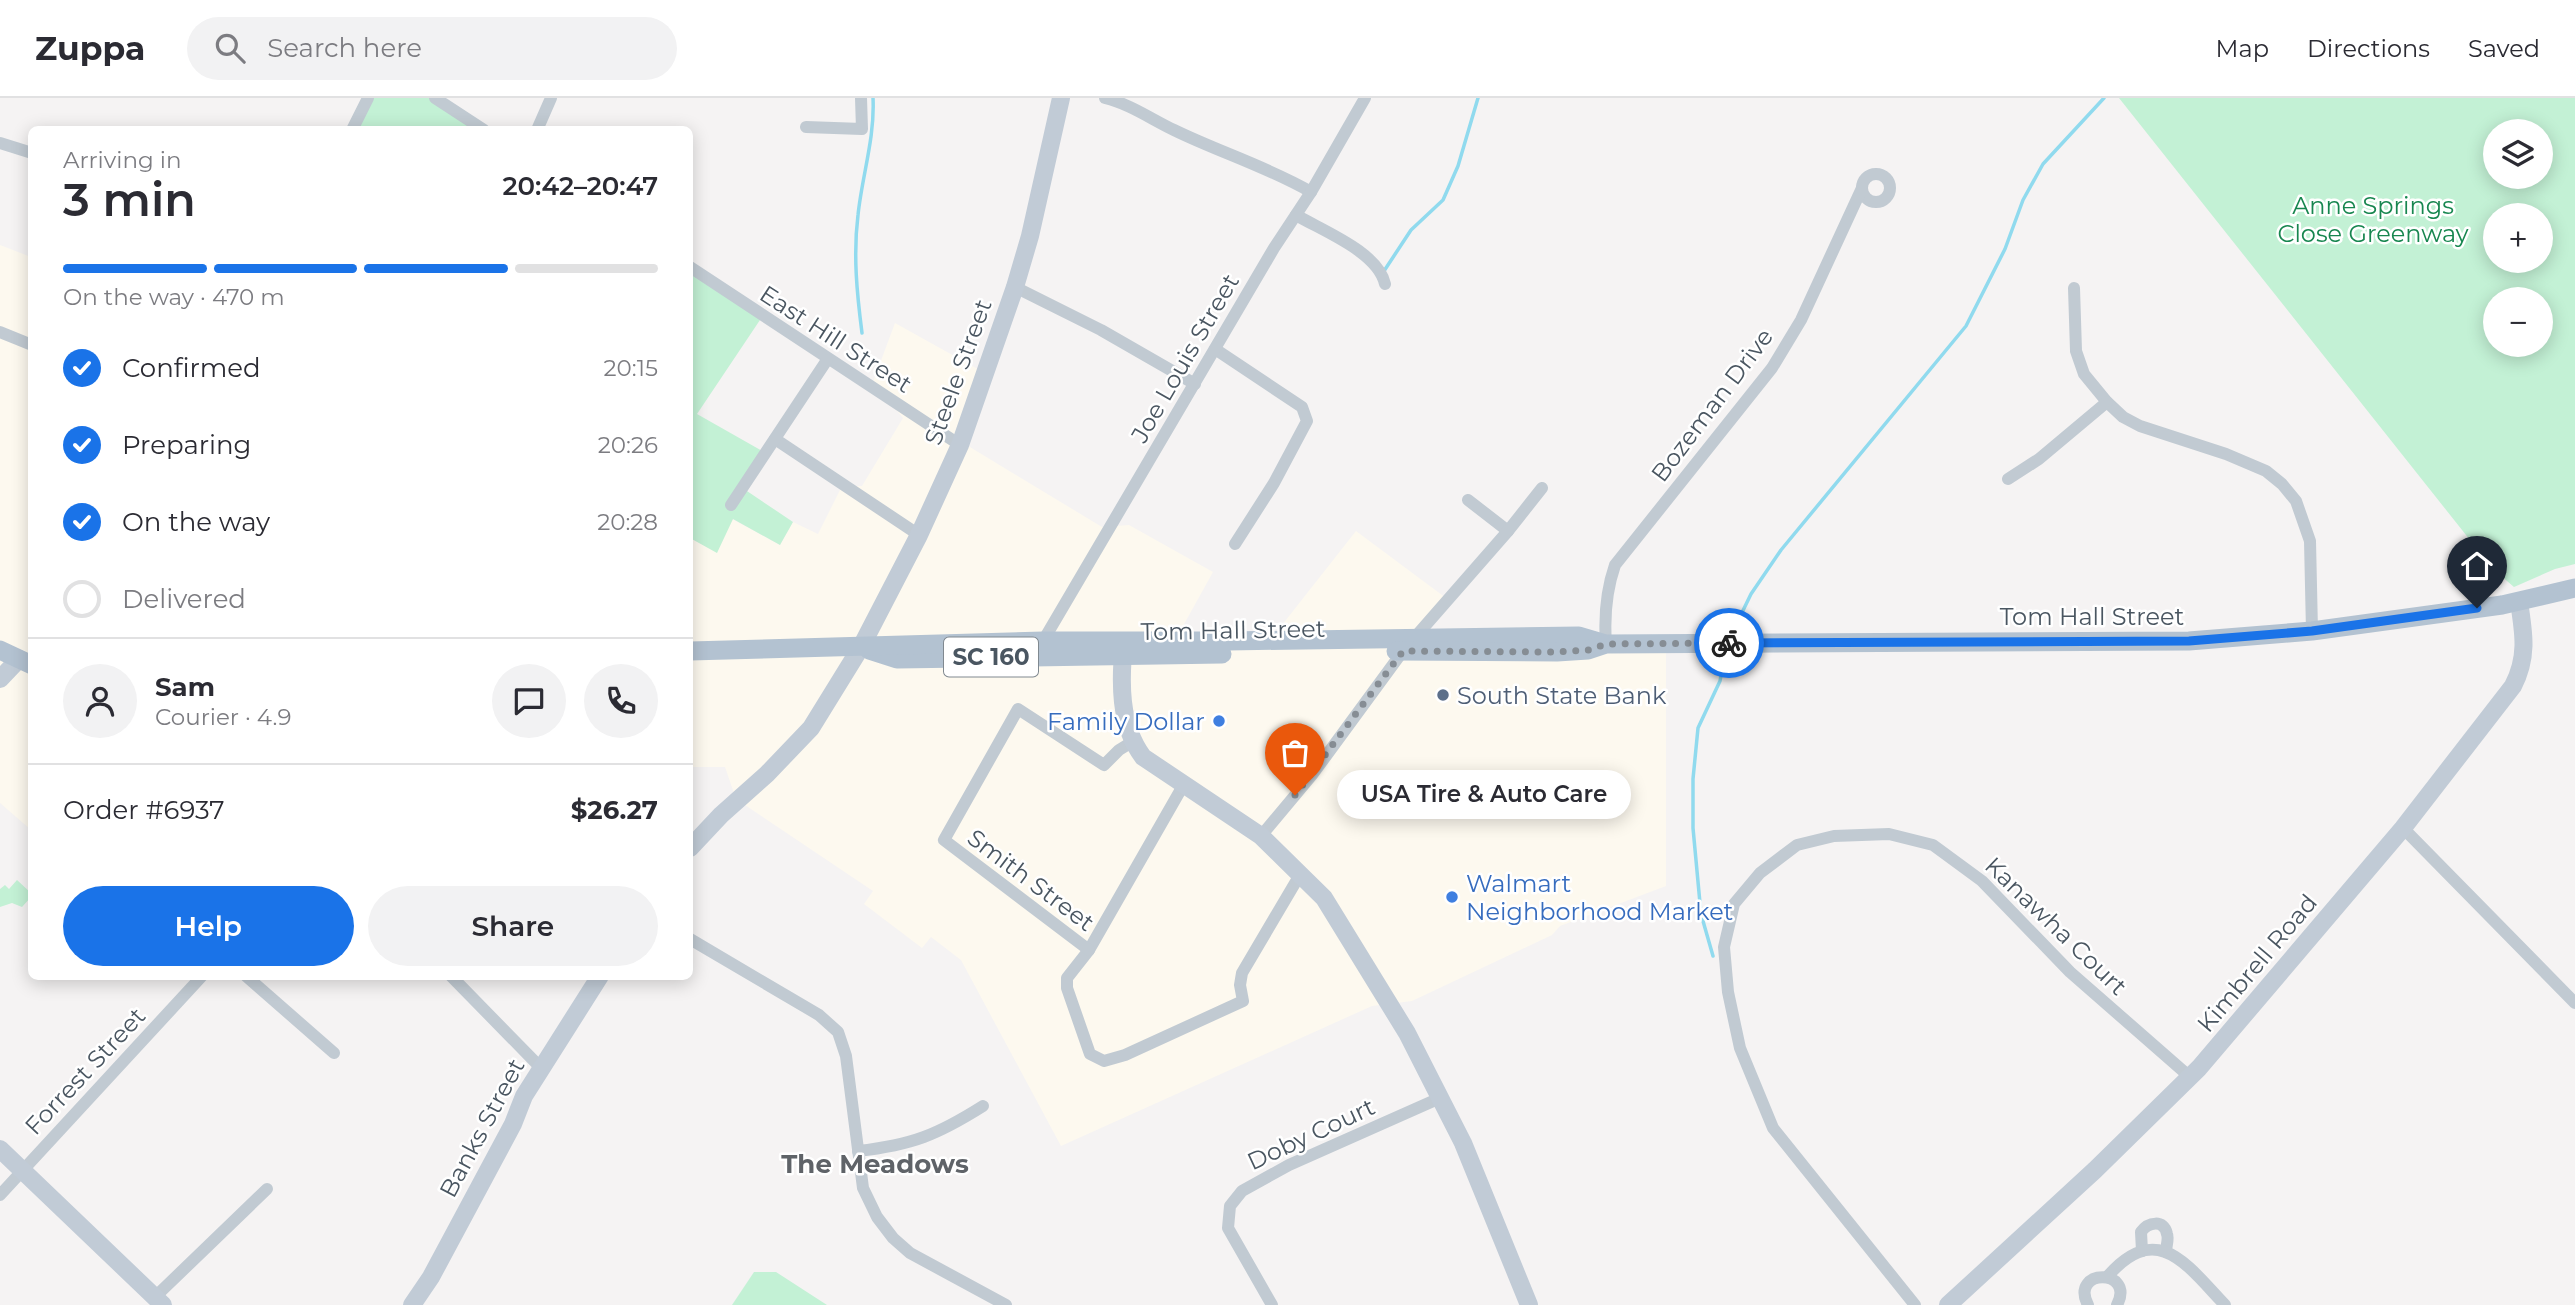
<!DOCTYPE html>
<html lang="en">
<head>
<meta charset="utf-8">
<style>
  :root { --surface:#fff; --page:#f2f2f3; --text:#2b2b33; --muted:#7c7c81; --line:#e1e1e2; --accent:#1a73e8 }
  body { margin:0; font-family:Montserrat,sans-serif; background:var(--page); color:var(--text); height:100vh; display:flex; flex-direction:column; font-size:26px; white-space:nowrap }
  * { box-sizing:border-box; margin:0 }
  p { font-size:23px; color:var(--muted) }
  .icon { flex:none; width:38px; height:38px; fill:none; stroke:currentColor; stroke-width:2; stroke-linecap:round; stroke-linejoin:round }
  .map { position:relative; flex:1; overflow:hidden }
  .side { position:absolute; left:28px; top:28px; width:665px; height:854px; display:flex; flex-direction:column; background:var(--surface); border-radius:10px; box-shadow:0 4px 18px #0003 }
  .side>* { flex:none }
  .fabs { position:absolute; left:2483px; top:21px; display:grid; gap:14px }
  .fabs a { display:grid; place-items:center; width:70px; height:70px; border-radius:50%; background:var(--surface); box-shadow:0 4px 18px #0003; font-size:35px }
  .pin { position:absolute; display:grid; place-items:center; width:60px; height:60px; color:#fff; margin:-72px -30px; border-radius:50% 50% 50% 0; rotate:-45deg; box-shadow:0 0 7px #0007 }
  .pin .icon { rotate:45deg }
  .courier { position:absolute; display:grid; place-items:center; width:70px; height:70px; margin:-35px; border:5px solid #1a73e8; border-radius:50%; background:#fff; color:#222; box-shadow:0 2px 9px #0007 }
  .bubble { position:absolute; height:49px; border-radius:24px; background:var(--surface); box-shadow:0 4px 18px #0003; font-size:23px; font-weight:600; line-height:49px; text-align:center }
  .headline em { font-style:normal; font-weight:600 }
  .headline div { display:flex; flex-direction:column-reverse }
  .headline { display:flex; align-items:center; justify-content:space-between; height:119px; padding:0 35px }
  h1 { font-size:46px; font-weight:600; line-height:52px }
  .bar { display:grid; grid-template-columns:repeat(4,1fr); gap:10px 7px; align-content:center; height:84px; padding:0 35px }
  .bar i { height:9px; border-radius:5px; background:var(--line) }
  .bar .current { background:var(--accent) }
  .bar p { grid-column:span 4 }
  .line { display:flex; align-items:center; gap:18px; padding:0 35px; border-top:2px solid var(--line) }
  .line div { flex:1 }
  .round { display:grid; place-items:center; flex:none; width:74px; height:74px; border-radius:37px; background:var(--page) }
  ol { padding:0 35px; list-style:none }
  li { display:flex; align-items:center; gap:21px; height:77px }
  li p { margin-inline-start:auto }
  li .icon { padding:7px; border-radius:50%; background:var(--accent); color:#fff; stroke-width:4 }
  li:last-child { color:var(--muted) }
  li i { width:38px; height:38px; border:4px solid var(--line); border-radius:50% }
  .primary-button { display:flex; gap:14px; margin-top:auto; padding:14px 35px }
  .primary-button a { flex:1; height:80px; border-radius:42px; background:var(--accent); color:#fff; font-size:28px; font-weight:600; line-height:80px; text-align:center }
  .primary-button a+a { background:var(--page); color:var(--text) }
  header { display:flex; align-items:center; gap:42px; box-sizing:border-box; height:98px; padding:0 35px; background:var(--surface); border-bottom:2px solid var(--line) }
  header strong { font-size:33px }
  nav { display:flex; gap:38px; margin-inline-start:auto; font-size:24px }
  .search { width:490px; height:63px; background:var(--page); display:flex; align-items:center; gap:18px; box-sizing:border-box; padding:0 24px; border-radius:38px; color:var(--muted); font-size:26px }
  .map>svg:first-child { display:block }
</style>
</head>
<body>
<header>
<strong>Zuppa</strong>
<div class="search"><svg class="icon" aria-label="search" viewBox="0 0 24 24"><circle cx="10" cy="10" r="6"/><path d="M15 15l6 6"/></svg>Search here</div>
<nav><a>Map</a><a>Directions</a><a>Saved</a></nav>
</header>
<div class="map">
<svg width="2575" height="1207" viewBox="0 0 2575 1207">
  <rect width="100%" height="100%" fill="#f5f3f3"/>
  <g fill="#fdf9ef">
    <polygon points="0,147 31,159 31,732 0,705"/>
    <polygon points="895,225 983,274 960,343 1102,429 1129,427 1213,474 1173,546 1267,546 1356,433 1450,503 1417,544 1666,546 1666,788 1560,828 1552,837 1412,903 1372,908 1061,1048 961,862 931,839 922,850 864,806 873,793 736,701 725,669 690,669 690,440 717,454 732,421 780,447 793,424 818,436 842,388 862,388 903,320 873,284"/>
  </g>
  <g fill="#c3f1d5" fill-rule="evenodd">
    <polygon points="370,0 433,0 481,32 354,32"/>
    <path d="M2119,0H2575V466L2555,471L2514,489L2493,471ZM2541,33V79H2496V33ZM2496,117H2541V163H2496ZM2541,201V247H2496V201Z"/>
    <polygon points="690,171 762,219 697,316 764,354 741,389 793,424 780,447 733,421 717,455 690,440"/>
    <polygon points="17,782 31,795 31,799 22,809 12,805 0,809 0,791 5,787 9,791"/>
    <polygon points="754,1174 776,1174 827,1207 732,1207"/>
  </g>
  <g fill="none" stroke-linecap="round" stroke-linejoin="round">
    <g stroke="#90daee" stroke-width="3.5">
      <polyline points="1384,173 1411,132 1443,102 1458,68 1478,0"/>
      <path d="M862,235C857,196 853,157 858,117C862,78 875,40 873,0"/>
      <polyline points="1735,529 1751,496 1781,452 1966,228 2005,151 2023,102 2043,66 2104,0"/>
      <polyline points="1713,858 1701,816 1693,730 1693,681 1698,630 1720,583 1724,561"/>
    </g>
    <g stroke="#c1cad2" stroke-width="12">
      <polyline points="435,0 484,32"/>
      <path d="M1105,0C1130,6 1151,21 1174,32C1219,54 1268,69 1311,94"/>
      <polyline points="806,29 862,31 861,0"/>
      <polyline points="352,32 368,0"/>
      <polyline points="537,32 551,0"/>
      <polyline points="0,45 32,55"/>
      <circle cx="1876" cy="90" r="14"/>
      <path d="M1296,117C1323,133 1378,154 1385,186"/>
      <polyline points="690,169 960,347"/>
      <polyline points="1015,189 1101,232 1195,286"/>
      <polyline points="2074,190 2076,253 2084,276 2107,304 2123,319 2140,328 2226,356 2266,373 2282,386 2296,403 2310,443 2312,533"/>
      <polyline points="0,234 32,247"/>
      <polyline points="1215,251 1302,309 1307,323 1274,385 1235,446"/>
      <polyline points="775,341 919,437"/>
      <polyline points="2008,381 2039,361 2107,304"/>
      <polyline points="1468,402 1508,433"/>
      <polyline points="731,407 827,262"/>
      <polyline points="1043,543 1274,150 1311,94 1365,0"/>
      <path d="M1606,546C1604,518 1606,493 1615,467L1772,270L1801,222L1862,90"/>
      <polyline points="1184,686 1089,852 1067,880 1067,890 1090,956 1104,963 1125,957 1243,903 1240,887 1242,875 1301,775"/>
      <polyline points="2403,730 2575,905"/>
      <polyline points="1261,738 1312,677 1403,553 1508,433 1542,390"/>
      <polyline points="690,841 819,917 838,934 846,958 863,1090 877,1119 893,1140 910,1155 1006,1207"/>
      <polyline points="1089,852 944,742 1018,611 1104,667 1119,652 1132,644"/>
      <polyline points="246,878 334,955"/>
      <polyline points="451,878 541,970"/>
      <path d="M858,1053C912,1047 937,1037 983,1008"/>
      <polyline points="0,1097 202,878"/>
      <path d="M2142,1153L2141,1134C2148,1124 2164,1121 2167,1136C2169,1141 2166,1148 2166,1154"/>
      <path d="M2107,1179C2157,1121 2187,1167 2225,1207"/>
      <polyline points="155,1199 267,1091"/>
      <polyline points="1272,1207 1228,1130 1230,1108 1242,1093 1289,1067 1440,1000"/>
      <polyline points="1915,1207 1773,1030 1740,950 1728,894 1724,849 1734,806 1760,775 1797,747 1834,738 1889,736 1933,747 1982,783 2070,874 2190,979"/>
      <path d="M2088,1207C2069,1170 2136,1170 2117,1207"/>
    </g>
    <g stroke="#c1cbd6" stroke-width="18">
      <path d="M1124,544C1120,583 1119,627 1143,659L1261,738L1324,800L1407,935L1463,1045L1529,1207"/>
      <polyline points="0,581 19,561"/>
      <polyline points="690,750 721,717 767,676 811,630 861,549 919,437 960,347 1015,189 1030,138 1061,0"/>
      <polyline points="0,1051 163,1207"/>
      <polyline points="412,1207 431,1179 513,1026 524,998 600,878"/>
      <path d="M1948,1207L2095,1072L2199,970L2403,730L2513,588C2528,559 2524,536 2519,504"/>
    </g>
    <g stroke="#b3c2d1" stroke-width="19">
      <polyline points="0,552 32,567"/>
      <polyline points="869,552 897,561 1222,556"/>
      <polyline points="690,553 1043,543 1228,543 1579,538 1606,546 2189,543 2312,533 2502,507 2575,490"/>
      <polyline points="1396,553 1557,554 1588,552 1603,547"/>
    </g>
  </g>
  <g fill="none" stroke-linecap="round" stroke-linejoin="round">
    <polyline stroke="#868d94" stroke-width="7" stroke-dasharray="0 12.6" points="1295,697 1403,553 1556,554 1588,552 1606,546 1729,545"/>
    <polyline stroke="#1a73e8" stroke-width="9" points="1729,545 2189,543 2312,533 2477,510"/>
  </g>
  <circle fill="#5c6f8a" stroke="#fff" stroke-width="2.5" cx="1443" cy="597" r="7"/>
  <g fill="#3f7fe0" stroke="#fff" stroke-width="2.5">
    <circle cx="1219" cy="623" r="7"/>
    <circle cx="1452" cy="799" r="7"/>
  </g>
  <g text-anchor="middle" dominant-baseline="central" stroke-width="5" stroke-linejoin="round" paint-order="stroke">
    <rect fill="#fff" stroke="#808990" stroke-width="2" x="944" y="539.5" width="94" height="39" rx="5"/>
    <g font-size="23" font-weight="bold" fill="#4a5661">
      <text x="991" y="559">SC 160</text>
    </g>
    <g font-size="24" fill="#17864f" stroke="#fff">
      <text x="2373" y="107">Anne Springs<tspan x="2373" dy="28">Close Greenway</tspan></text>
    </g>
    <g font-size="24" fill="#4a5661" stroke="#fff">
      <text transform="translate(836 241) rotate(33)">East Hill Street</text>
      <text transform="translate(1185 260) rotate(-60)">Joe Louis Street</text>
      <text transform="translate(958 274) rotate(-70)">Steele Street</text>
      <text transform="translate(1712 307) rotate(-53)">Bozeman Drive</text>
      <text x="2092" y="518">Tom Hall Street</text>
      <text transform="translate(1233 532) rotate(-1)">Tom Hall Street</text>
      <text transform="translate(1031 782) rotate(37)">Smith Street</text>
      <text transform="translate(2056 828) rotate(44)">Kanawha Court</text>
      <text transform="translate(2257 865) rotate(-50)">Kimbrell Road</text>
      <text transform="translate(85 973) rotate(-47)">Forrest Street</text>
      <text transform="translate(482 1030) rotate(-62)">Banks Street</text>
      <text transform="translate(1311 1036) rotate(-25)">Doby Court</text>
    </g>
    <g font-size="24" fill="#4e5e75" stroke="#fff" text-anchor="start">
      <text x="1457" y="597">South State Bank</text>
    </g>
    <g font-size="24" fill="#366cbe" stroke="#fff" text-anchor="end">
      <text x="1205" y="623">Family Dollar</text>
      <text x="1466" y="785" text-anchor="start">Walmart<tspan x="1466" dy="28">Neighborhood Market</tspan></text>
    </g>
    <g font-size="26" font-weight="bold" fill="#5f6368" stroke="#fff">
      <text x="875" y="1066">The Meadows</text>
    </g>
  </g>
</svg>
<div class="fabs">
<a><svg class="icon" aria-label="layers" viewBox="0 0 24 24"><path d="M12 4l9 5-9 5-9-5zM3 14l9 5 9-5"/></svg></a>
<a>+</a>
<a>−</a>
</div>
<div class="pin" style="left:1295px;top:697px;background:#ea580c"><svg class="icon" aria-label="bag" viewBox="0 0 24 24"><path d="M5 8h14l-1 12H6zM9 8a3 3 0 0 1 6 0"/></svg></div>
<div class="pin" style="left:2477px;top:510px;background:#1f2937"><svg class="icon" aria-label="home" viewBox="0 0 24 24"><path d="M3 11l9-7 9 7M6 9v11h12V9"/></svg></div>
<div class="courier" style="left:1729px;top:545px"><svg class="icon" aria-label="bike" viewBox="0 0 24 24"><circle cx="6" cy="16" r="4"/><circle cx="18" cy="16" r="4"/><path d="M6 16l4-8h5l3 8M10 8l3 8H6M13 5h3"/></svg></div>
<div class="bubble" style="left:1337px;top:672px;width:294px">USA Tire &amp; Auto Care</div>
<section class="side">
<div class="headline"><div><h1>3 min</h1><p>Arriving in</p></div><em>20:42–20:47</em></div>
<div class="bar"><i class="current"></i><i class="current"></i><i class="current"></i><i></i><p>On the way · 470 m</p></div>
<ol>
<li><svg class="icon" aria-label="check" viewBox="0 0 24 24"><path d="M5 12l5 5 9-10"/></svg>Confirmed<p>20:15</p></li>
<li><svg class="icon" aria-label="check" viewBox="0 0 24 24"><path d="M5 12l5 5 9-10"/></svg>Preparing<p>20:26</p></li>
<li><svg class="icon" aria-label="check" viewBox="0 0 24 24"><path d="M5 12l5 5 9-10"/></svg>On the way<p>20:28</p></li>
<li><i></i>Delivered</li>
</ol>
<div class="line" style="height:126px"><a class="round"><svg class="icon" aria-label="person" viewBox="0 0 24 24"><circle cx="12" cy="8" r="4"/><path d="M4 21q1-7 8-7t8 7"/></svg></a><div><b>Sam</b><p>Courier · 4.9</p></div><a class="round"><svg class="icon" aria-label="chat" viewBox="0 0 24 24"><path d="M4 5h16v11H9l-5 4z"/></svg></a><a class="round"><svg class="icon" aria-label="phone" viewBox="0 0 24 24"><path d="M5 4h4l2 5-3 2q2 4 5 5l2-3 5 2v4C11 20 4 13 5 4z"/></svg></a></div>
<div class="line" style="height:91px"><div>Order #6937</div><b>$26.27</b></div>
<div class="primary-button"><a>Help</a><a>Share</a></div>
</section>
</div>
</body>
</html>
